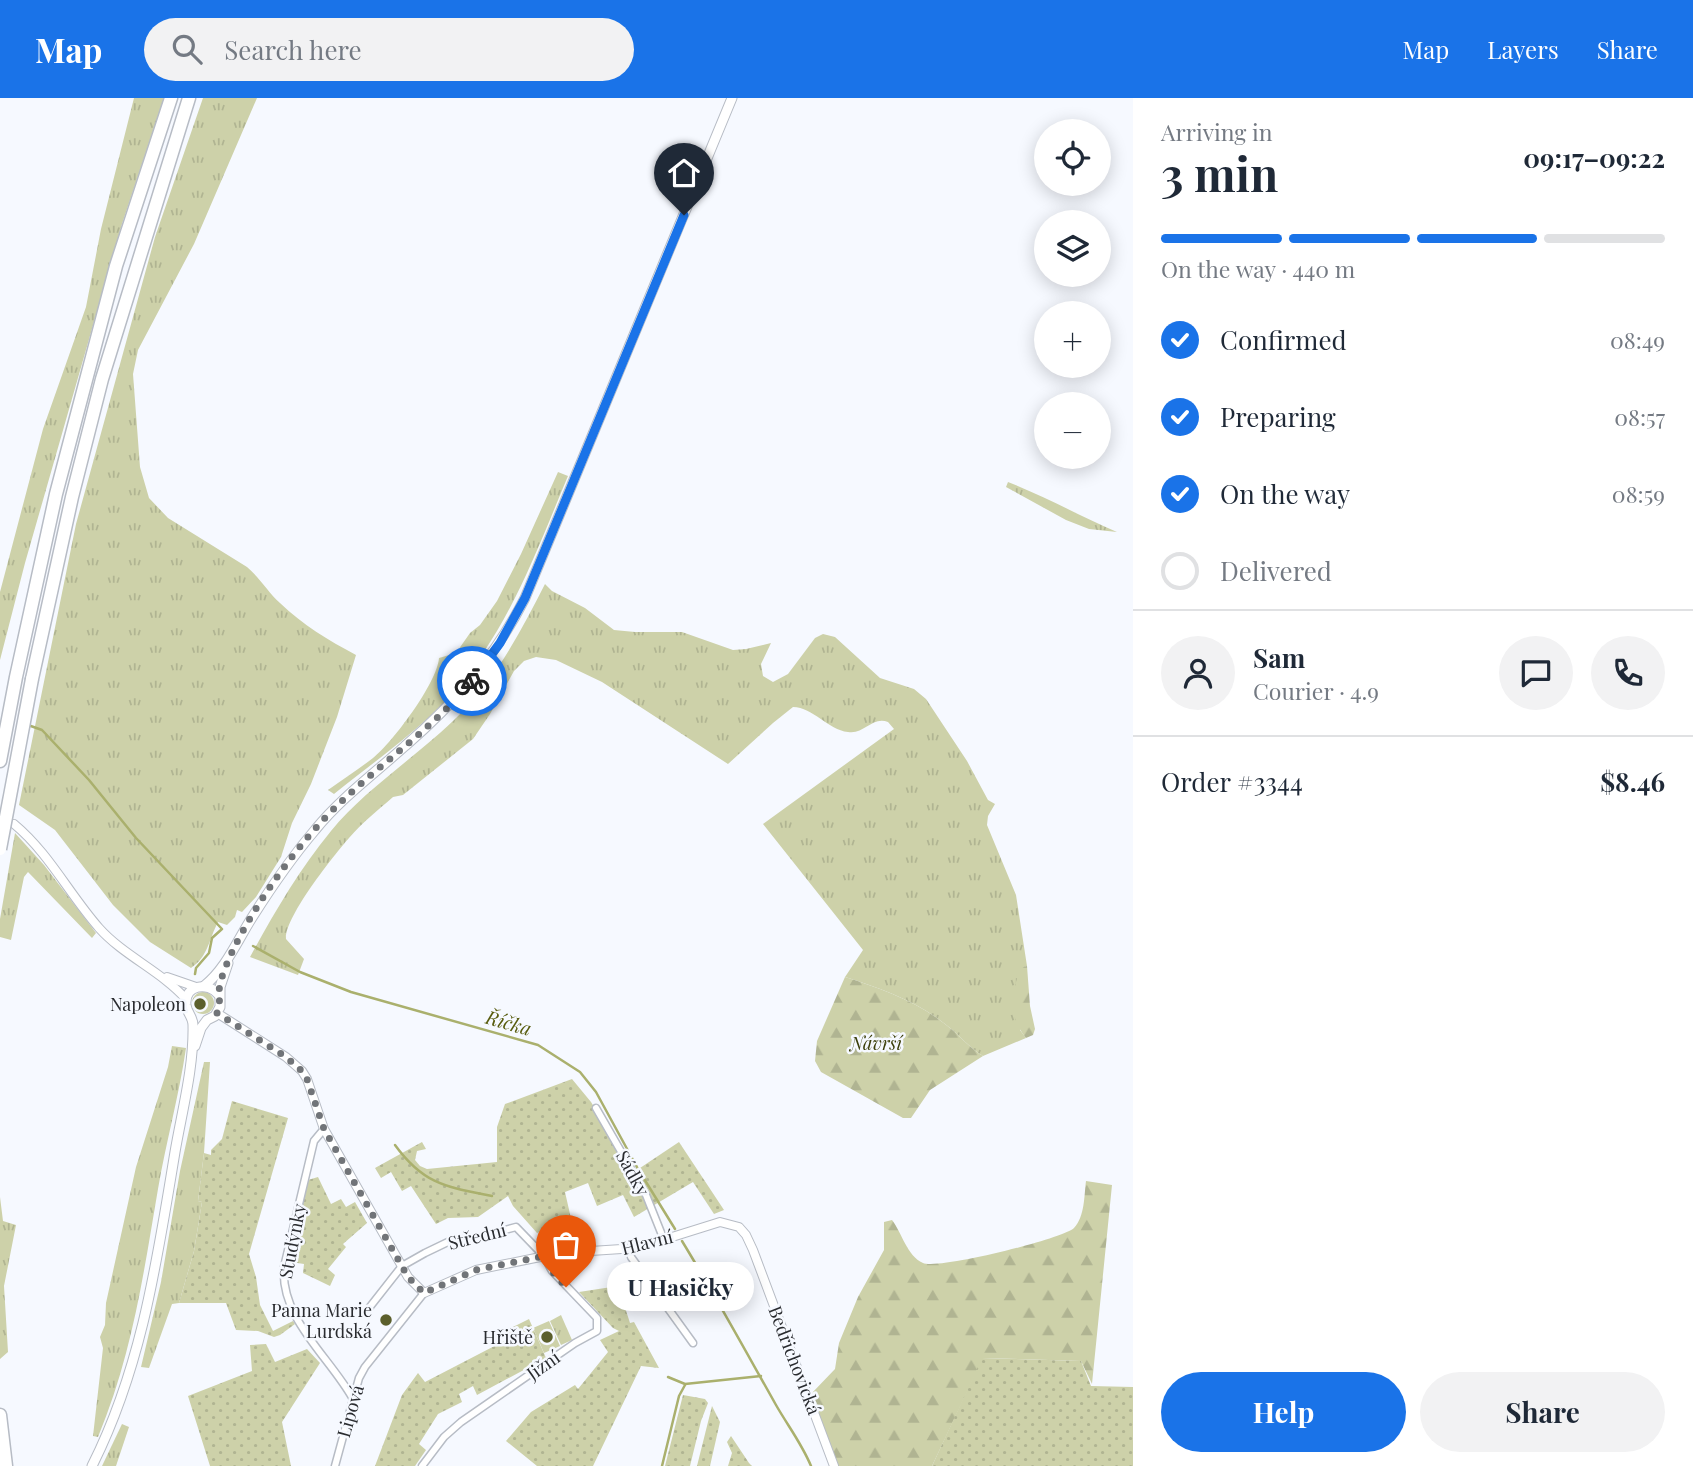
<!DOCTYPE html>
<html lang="en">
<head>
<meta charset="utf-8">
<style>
  :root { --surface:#fff; --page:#f2f2f3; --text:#1f2937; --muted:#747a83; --line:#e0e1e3; --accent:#1a73e8 }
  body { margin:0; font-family:"Playfair Display",serif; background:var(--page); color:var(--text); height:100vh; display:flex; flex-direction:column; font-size:26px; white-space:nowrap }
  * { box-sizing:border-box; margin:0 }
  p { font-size:23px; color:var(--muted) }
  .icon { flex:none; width:38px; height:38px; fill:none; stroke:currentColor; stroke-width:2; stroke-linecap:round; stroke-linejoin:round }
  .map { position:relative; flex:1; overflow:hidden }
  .drawer { display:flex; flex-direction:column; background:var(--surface); width:560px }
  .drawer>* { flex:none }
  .buttons { position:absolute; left:1034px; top:21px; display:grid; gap:14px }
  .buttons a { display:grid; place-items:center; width:77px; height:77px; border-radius:50%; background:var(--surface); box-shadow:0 4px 18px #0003; font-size:35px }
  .pin { position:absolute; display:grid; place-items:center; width:60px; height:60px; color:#fff; margin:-72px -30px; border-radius:50% 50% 50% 0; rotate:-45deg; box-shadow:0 0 7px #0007 }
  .pin .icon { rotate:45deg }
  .courier { position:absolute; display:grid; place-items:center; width:70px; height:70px; margin:-35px; border:5px solid #1a73e8; border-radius:50%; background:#fff; color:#222; box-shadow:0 2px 9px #0007 }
  .bubble { position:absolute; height:49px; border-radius:24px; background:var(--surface); box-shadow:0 4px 18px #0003; font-size:23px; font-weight:700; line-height:49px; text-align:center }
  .summary em { font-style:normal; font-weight:700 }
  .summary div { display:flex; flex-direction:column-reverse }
  .summary { display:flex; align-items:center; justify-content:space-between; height:119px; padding:0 28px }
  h1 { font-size:46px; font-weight:700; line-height:52px }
  .bar { display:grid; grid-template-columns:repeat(4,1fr); gap:10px 7px; align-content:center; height:84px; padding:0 28px }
  .bar i { height:9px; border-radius:5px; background:var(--line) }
  .bar .on { background:var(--accent) }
  .bar p { grid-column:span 4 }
  .line { display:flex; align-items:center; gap:18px; padding:0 28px; border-top:2px solid var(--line) }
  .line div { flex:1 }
  .round { display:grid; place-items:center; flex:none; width:74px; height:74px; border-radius:37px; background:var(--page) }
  ol { padding:0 28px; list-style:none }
  li { display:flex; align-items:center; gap:21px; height:77px }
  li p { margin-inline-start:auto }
  li .icon { padding:7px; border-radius:50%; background:var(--accent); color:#fff; stroke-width:4 }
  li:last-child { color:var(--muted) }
  li i { width:38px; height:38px; border:4px solid var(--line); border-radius:50% }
  .button { display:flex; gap:14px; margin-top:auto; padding:14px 28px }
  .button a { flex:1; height:80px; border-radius:42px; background:var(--accent); color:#fff; font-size:28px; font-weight:700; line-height:80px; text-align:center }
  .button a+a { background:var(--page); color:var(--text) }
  header { display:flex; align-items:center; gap:42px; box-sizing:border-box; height:98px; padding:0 35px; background:var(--accent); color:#fff }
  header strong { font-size:33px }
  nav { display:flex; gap:38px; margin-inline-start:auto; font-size:24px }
  .search { width:490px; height:63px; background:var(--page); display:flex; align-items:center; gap:18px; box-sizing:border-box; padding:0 24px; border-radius:38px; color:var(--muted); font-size:26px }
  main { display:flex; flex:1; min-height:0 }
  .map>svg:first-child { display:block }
</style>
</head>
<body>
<header>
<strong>Map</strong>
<div class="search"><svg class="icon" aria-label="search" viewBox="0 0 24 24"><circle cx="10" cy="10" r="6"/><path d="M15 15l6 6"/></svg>Search here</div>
<nav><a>Map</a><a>Layers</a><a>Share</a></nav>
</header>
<main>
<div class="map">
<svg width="1133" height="1368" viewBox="0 0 1133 1368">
  <defs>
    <pattern id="grass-tufts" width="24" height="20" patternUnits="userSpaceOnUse" patternTransform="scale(1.75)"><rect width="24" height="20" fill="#cdd1a9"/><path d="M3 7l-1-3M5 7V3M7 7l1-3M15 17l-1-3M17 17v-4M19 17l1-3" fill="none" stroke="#b0b492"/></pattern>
    <pattern id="forest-firs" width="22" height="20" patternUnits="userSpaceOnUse" patternTransform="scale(1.75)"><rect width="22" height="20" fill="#cdd1a9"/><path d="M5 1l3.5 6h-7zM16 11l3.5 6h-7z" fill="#b0b492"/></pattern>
    <pattern id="garden-dots" width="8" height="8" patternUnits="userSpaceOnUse" patternTransform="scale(1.75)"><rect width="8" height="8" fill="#cdd1a9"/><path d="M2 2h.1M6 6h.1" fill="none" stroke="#b0b492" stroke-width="1.8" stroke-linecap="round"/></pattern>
  </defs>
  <rect width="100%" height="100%" fill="#f6f9ff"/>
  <g fill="url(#grass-tufts)">
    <polygon points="134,0 164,0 122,126 25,465 0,562 0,494 43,331 86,209 101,131"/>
    <path d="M203,0H257L194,146L138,252L133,276L140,369L149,400L168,420L247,469C259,479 268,494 280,505C303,527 328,542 356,557L337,619L311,686L292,725L281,759L256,799L242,814L237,812L235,819L227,827L218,824C209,841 208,859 191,870L150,844L113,807L55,732L19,707L76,426L155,139Z"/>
    <path d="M558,374L568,378C534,459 508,533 449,599C415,636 372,665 334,696L328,692C343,681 359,671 373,660C393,644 437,585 439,560L456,555L470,535L480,527L497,503L521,456Z"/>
    <path d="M1008,384C1046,399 1080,418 1117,434L1089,431L1066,422L1006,389Z"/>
    <path d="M545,486L552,493L585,510L614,532L635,534H682L733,552L746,551L771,545L761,566L763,578L773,584L788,576L815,540L823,536L835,539L880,580L914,591L926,601L967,663L988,702L995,706L988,718L987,727L1016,797L1027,868L1020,871V932L1026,940L983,958C968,949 959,936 945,926C916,903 880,890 845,879L863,852L763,726L894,631L888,624C872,618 864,637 848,634C828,632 813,609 793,609L773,625L728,666L602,584L556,562L536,559L524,563L514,573L490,616L473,641L403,697L393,699C378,712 362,725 349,740C334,757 284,820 286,841L304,861L298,877L250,859C274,815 299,772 331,733C367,689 421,656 461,615C497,579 522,531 545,486Z"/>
    <polygon points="15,735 44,767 96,835 92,840 28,774 24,779 11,842 0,839 0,821"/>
    <circle cx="203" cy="905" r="11"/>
    <path d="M172,948L186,950C179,998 166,1044 158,1091C143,1179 132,1257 98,1339L93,1338L103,1250L100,1239L105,1227L106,1205L136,1069L168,969Z"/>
    <polygon points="204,964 210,964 204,1055 198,1103 202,1104 194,1153 179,1205 172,1206 149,1270 141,1269 161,1184 180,1073"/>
    <polygon points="0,1099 3,1123 16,1127 4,1188 8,1254 0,1261"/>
    <polygon points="561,1217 572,1242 561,1247 550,1223"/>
    <polygon points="122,1326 129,1329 116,1368 102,1368"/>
  </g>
  <g fill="url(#forest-firs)">
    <path d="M1027,868L1030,908L1035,931L1033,937L1026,940C1007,917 1012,896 1020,870Z"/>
    <path d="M845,879C880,890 916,903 945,926C959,936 968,949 983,958L930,992L911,1020H903L821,974L815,963L817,943Z"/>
    <path d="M1086,1083L1112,1087L1092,1286L1081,1263L983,1260L932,1368H836L811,1296L835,1271L839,1245L858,1199L884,1152V1124L892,1122C902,1135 907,1158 923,1165C938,1172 1062,1141 1074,1130C1085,1118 1084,1098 1086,1083Z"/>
  </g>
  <g fill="url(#garden-dots)">
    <polygon points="572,981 591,1004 634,1074 679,1044 724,1112 714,1116 693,1084 634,1119 623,1097 597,1108 588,1085 565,1094 572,1125 549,1127 548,1131 537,1135 513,1108 508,1098 478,1119 448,1120 436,1126 411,1088 402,1093 391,1074 381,1080 375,1070 422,1044 426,1051 417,1053 415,1062 420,1068 427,1071 497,1064 497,1029 505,1006"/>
    <polygon points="232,1003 288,1020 249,1156 256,1179 260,1207 273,1233 293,1223 295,1226 280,1237 274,1239 258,1233 236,1232 226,1205 179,1205 194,1153 202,1104 198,1103 204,1055 211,1057 211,1052 222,1041"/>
    <polygon points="318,1079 331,1106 341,1101 346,1109 355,1104 367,1125 343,1146 346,1149 328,1171 335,1177 330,1188 303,1175 304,1166 291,1164 308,1082"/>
    <polygon points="618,1188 630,1225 634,1224 659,1270 641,1268 593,1368 537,1368 506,1343 531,1314 575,1287 578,1291 608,1254 600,1242 619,1233 613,1230 579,1194"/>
    <polygon points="529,1221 546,1260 477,1297 473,1288 459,1296 462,1304 438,1316 419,1346 426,1352 415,1368 375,1368 402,1297 418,1275 425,1284 506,1242 503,1234"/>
    <polygon points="266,1246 275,1264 307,1251 320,1265 282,1324 291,1368 210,1368 188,1298 252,1273 250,1247"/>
    <polygon points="982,1260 1081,1263 1091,1288 1133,1289 1133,1368 932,1368"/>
    <polygon points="683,1297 705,1301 708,1305 701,1323 690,1368 665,1368"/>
    <polygon points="712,1308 720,1324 710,1368 697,1368"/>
    <polygon points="731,1338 749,1365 752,1368 728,1368 732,1355 727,1344"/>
  </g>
  <polygon fill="#cdd1a9" points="549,1223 560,1248 544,1255 533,1230"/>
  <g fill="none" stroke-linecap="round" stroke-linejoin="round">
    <g stroke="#aab06d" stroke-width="2.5">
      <polyline points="28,627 42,632 89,682 136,740 222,831 212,840 209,855 196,870 195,876"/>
      <polyline points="253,848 300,874 351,894 538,947 580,974 596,994 638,1071 675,1131"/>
      <path d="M395,1047C424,1087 447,1089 492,1098"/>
      <path d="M682,1143C715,1197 745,1252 776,1307C788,1328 802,1346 811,1368"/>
      <polyline points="668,1279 685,1286 761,1278"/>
      <polyline points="662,1368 679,1298 685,1287"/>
    </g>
    <defs>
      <g id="minor">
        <polyline points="596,1010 646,1097 664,1142"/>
        <path d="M324,1031L314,1043L284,1169C280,1221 330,1259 353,1301"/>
        <polyline points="629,1151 631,1159 693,1245"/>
        <polyline points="369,1210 402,1168 425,1155 452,1142 476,1140 516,1129 544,1158 552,1173 597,1220 597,1233 575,1245 461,1324 444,1339 422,1368"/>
        <polyline points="335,1368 359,1280 365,1269 424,1195"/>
      </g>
      <g id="tertiary">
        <path d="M14,726C49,755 69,796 99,830C124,858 161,873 186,901"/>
        <polyline points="167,879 196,889"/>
        <polyline points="217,915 286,959 302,973 307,981 324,1031 408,1179 424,1195 476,1172 560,1155 637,1150 720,1124 739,1129 746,1137 753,1152 834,1368"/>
      </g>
      <g id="secondary">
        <path d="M204,888C226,871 238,841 253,818C272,788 292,759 315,732C341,700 375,675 405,648C455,605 495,559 525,500L732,0"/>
        <polyline points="195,948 201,930 207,922 215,918 220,909 220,889 228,865"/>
        <path d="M92,1368C142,1269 157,1162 175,1054C182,1013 194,969 193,927C193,919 187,915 186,907C184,887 208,883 219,897"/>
      </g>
      <g id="motorway">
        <polyline points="32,581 72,399 102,281 189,0"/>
        <polyline points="0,663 16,579 56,396 116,168 171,0"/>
        <polyline points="0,1317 6,1368"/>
      </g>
    </defs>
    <use href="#minor" stroke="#b7bcc5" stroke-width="9"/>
    <use href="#tertiary" stroke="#b7bcc5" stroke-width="10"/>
    <use href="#secondary" stroke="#b7bcc5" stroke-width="11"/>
    <use href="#motorway" stroke="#b7bcc5" stroke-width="15"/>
    <use href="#minor" stroke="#fff" stroke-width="6"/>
    <use href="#tertiary" stroke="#fff" stroke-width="8"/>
    <use href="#secondary" stroke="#fff" stroke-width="9"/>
    <use href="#motorway" stroke="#fff" stroke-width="12"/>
    <defs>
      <polyline id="motorway-bridge" points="0,751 32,581"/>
    </defs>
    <use href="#motorway-bridge" stroke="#b7bcc5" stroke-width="15" stroke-linecap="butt"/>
    <use href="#motorway-bridge" stroke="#fff" stroke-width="12"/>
  </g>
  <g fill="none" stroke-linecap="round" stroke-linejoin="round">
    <path stroke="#717478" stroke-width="7" stroke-dasharray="0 12.6" d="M472,583C434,629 385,662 342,703C301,741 256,804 232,854C227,865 219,883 219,895C219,903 221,907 217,915L286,959L302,973L307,981L324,1031L408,1179L424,1195L476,1172L544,1158L552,1173L566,1189"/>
    <polyline stroke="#1a73e8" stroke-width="9" points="472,583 500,545 525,500 684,117"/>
  </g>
  <g fill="#5b5f2c" stroke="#f6f9ff" stroke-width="2.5">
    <circle cx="200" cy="906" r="7"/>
    <circle cx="386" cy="1222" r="7"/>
    <circle cx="547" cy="1239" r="7"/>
  </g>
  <g text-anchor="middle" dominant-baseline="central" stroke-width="5" stroke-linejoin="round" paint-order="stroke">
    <g font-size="18" fill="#2a2c30" stroke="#f6f9ff" text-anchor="end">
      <text x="186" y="906">Napoleon</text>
      <text x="372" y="1212">Panna Marie<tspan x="372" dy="21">Lurdská</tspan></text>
      <text x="533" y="1239">Hřiště</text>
    </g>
    <g font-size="18" font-style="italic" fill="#3b3e09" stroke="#f6f9ff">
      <text x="876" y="945">Návrší</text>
    </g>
    <g font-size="18" fill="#2a2c30" stroke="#f6f9ff">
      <text transform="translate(633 1075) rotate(61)">Sádky</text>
      <text transform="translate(477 1138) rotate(-14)">Střední</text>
      <text transform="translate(292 1143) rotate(-79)">Studýnky</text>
      <text transform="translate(647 1144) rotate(-14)">Hlavní</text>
      <text transform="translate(795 1262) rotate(69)">Bedřichovická</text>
      <text transform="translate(543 1267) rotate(-35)">Jižní</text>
      <text transform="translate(350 1313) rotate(-74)">Lipová</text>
    </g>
    <g font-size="19" font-style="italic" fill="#585c0e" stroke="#f6f9ff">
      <text transform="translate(509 924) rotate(16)">Říčka</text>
    </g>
  </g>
</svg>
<div class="buttons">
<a><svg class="icon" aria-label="locate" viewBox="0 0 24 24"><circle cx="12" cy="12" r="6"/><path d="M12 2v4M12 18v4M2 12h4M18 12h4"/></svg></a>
<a><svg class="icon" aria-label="layers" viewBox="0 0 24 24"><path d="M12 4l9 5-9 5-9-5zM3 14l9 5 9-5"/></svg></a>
<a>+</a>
<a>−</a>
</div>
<div class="pin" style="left:566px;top:1189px;background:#ea580c"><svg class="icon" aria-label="bag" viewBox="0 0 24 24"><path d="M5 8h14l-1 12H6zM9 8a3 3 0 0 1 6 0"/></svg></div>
<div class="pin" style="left:684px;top:117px;background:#1f2937"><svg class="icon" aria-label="home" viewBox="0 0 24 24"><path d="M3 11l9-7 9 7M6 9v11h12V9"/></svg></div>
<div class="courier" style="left:472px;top:583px"><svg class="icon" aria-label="bike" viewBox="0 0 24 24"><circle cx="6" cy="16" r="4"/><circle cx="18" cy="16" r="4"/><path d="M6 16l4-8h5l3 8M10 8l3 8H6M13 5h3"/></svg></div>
<div class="bubble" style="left:607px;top:1164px;width:147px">U Hasičky</div>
</div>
<section class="drawer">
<div class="summary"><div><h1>3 min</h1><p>Arriving in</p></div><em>09:17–09:22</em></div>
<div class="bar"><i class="on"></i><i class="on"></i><i class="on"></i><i></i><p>On the way · 440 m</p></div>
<ol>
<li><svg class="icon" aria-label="check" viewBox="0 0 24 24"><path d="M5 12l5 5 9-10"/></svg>Confirmed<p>08:49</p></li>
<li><svg class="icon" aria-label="check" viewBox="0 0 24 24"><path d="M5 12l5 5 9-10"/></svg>Preparing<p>08:57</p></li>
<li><svg class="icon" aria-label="check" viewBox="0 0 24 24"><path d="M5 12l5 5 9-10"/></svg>On the way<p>08:59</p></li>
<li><i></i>Delivered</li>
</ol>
<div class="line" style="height:126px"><a class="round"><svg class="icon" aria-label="person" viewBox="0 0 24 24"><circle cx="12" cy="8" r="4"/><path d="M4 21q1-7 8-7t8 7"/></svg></a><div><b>Sam</b><p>Courier · 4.9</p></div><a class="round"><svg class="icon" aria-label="chat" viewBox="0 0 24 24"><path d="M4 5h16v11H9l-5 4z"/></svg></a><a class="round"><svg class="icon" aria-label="phone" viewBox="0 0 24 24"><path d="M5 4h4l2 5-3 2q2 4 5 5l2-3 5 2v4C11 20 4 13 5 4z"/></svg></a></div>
<div class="line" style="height:91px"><div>Order #3344</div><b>$8.46</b></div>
<div class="button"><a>Help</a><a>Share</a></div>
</section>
</main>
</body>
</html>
